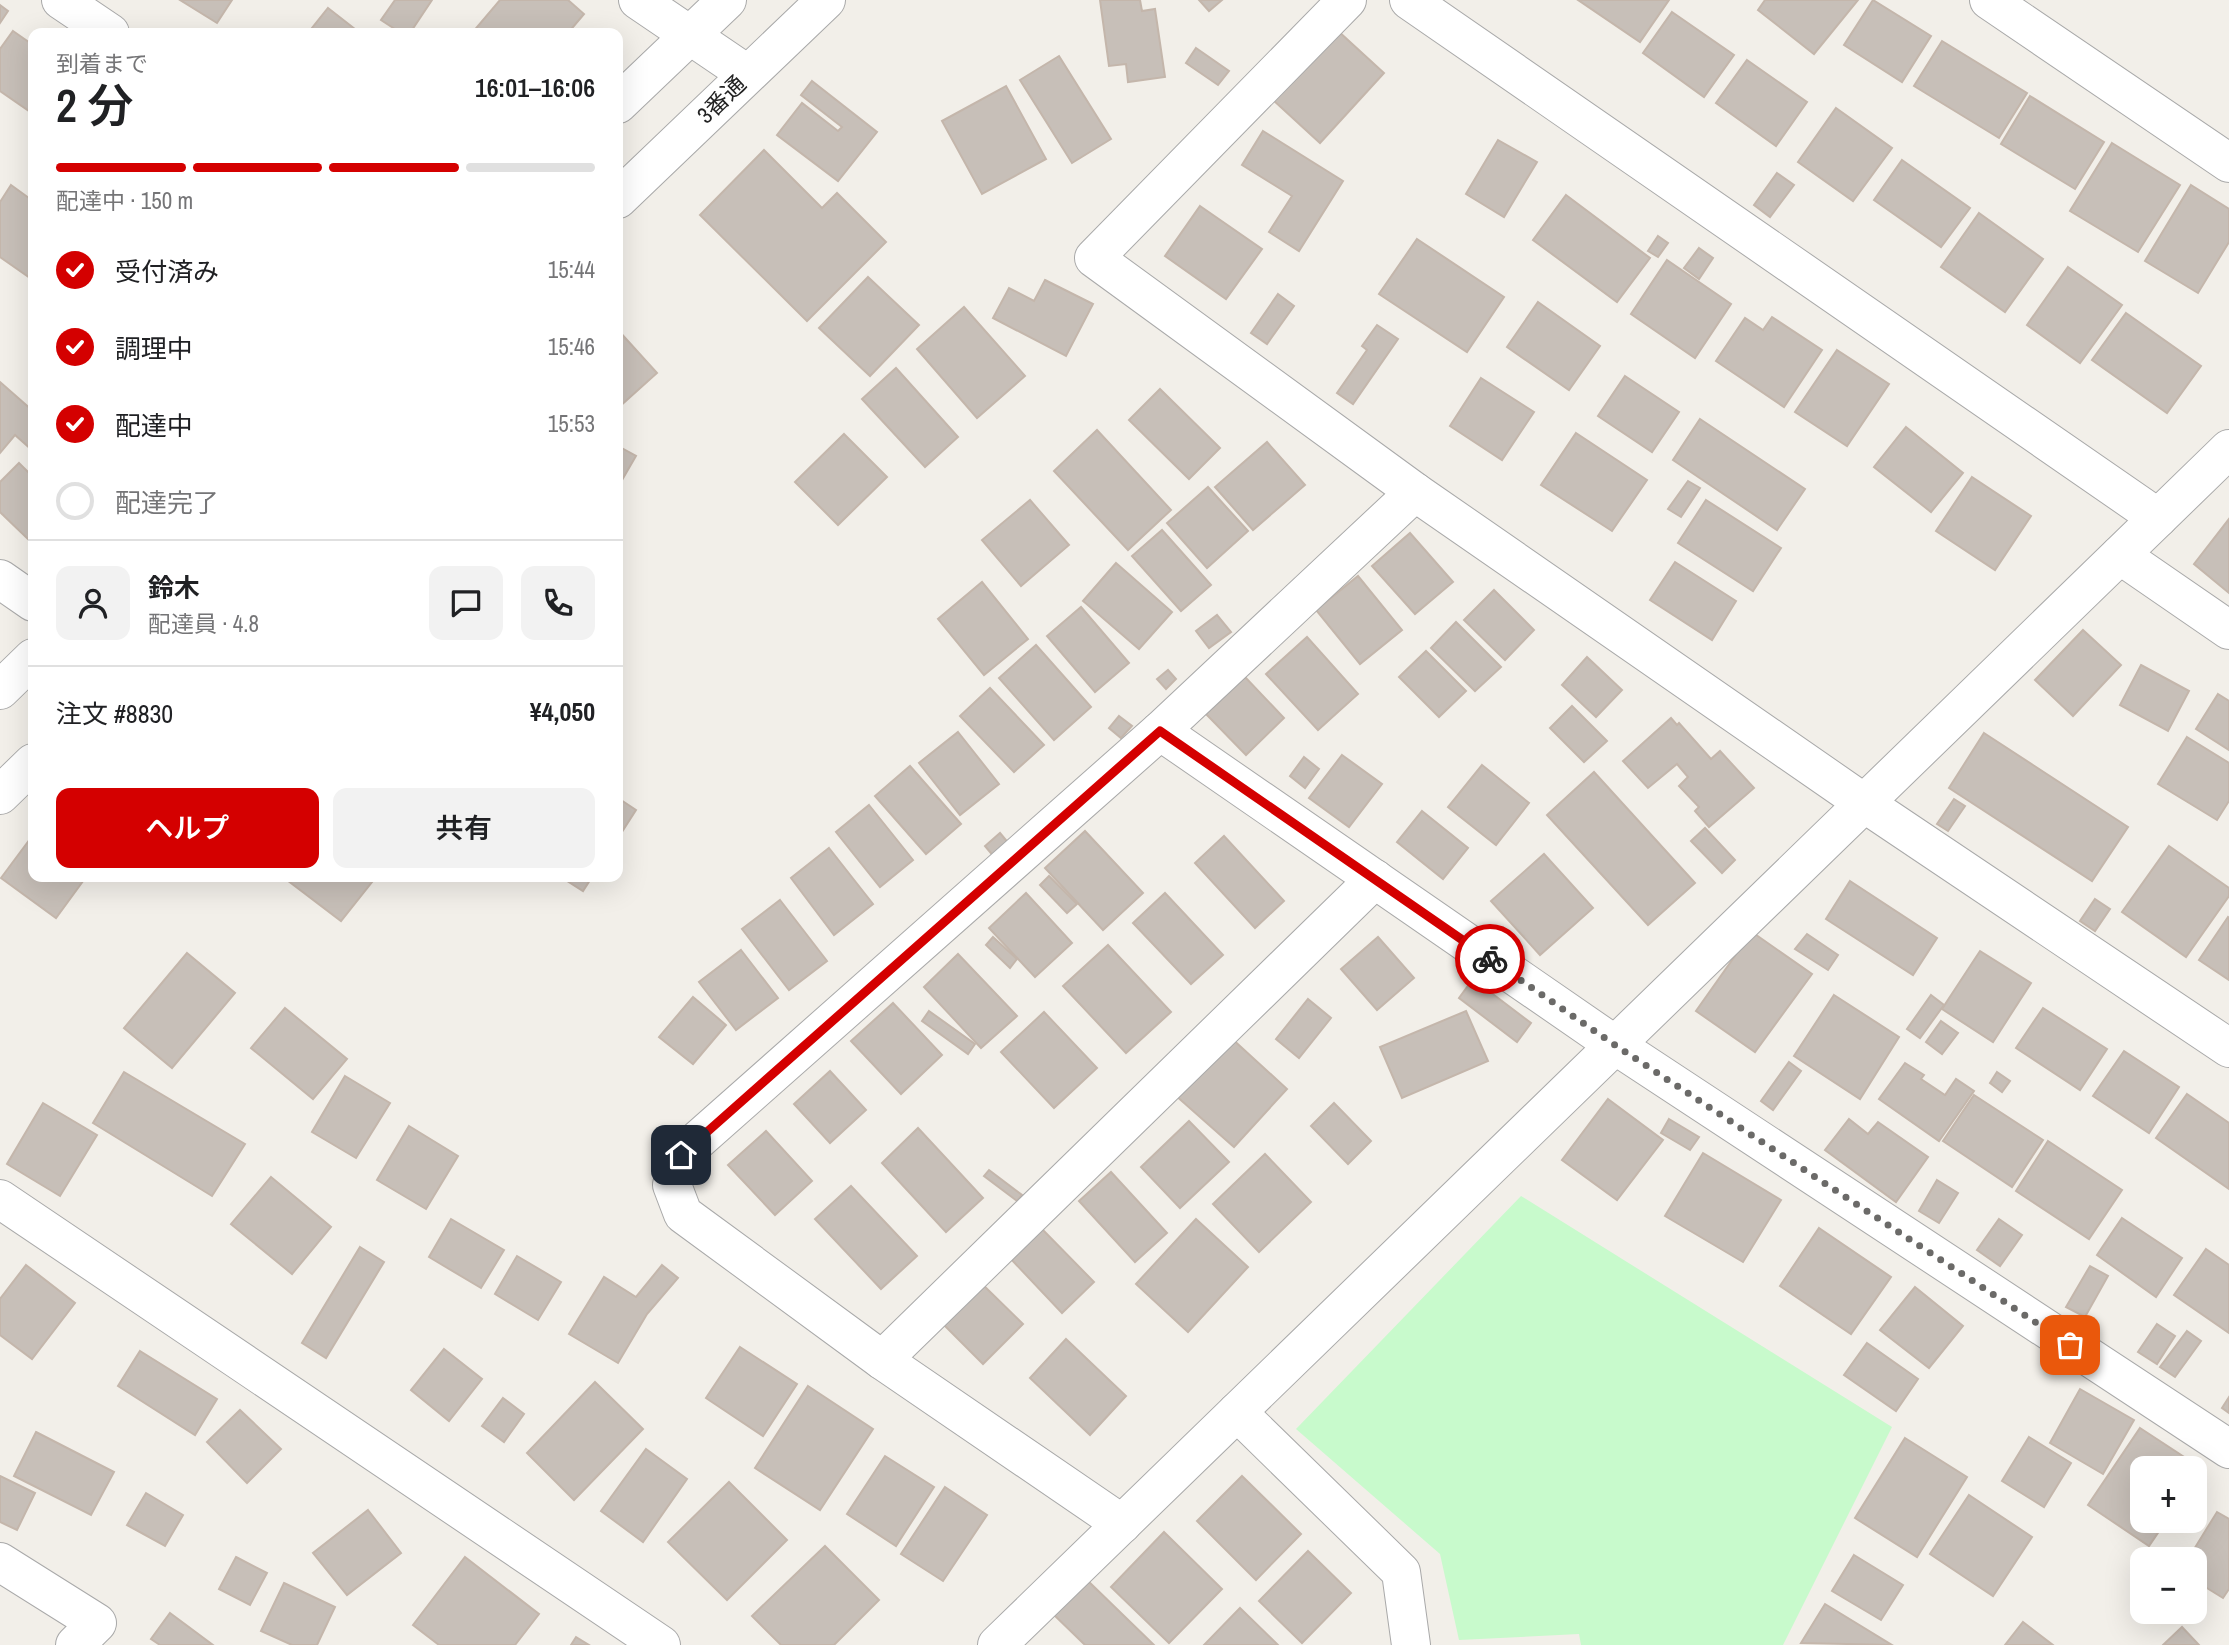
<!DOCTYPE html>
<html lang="ja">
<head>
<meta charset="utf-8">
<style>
  :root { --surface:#fff; --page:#f2f2f2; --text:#202124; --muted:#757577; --line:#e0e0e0; --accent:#d40000 }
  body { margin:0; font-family:"Archivo Narrow","Noto Sans JP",sans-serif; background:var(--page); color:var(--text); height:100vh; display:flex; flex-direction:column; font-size:26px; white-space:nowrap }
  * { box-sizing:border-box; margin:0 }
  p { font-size:23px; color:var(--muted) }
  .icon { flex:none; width:38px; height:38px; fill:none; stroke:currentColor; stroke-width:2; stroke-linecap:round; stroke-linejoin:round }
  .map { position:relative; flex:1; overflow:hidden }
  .side { position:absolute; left:28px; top:28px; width:595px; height:854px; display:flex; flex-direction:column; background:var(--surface); border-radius:14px; box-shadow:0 7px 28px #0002 }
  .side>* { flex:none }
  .buttons { position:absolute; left:2130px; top:1456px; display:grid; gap:14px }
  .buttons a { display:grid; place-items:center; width:77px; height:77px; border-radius:14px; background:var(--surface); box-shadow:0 7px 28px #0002; font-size:35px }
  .pin { position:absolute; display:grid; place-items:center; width:60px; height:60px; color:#fff; margin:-30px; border-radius:14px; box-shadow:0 4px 10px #0006 }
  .courier { position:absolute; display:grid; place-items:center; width:70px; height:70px; margin:-35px; border:5px solid #d40000; border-radius:50%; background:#fff; color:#222; box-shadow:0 2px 9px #0007 }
  .summary em { font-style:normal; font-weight:600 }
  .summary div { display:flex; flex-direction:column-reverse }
  .summary { display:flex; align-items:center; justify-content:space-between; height:119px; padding:0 28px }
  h1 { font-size:46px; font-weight:600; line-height:52px }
  .bar { display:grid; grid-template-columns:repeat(4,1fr); gap:10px 7px; align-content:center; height:84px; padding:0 28px }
  .bar i { height:9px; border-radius:5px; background:var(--line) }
  .bar .selected { background:var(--accent) }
  .bar p { grid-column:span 4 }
  .line { display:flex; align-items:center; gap:18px; padding:0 28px; border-top:2px solid var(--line) }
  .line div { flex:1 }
  .round { display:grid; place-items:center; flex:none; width:74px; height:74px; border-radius:14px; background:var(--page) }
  ol { padding:0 28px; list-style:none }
  li { display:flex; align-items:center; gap:21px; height:77px }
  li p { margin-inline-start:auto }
  li .icon { padding:7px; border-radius:50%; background:var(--accent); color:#fff; stroke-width:4 }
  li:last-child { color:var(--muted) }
  li i { width:38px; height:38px; border:4px solid var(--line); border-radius:50% }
  .button { display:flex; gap:14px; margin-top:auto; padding:14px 28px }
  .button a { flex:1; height:80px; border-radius:14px; background:var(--accent); color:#fff; font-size:28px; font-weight:600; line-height:80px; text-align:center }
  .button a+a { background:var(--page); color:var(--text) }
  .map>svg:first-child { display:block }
</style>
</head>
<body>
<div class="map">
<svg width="2229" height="1645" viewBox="0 0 2229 1645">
  <rect width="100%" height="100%" fill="#f2efe9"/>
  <polygon fill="#c8facc" points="1521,1196 1892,1427 1783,1645 1581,1645 1579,1634 1459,1640 1440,1554 1296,1429"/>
  <g fill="#c7bfb8" stroke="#c4b6ab" stroke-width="2">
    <polygon points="180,0 232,0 217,23"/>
    <polygon points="395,0 432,0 410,33 401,33 381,20"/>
    <polygon points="500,0 568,0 584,14 568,33 472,33"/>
    <polygon points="1100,0 1140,0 1142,11 1155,9 1165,77 1128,82 1126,64 1109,66"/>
    <polygon points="1199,0 1222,0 1209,11"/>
    <polygon points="1578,0 1669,0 1640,42"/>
    <polygon points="1765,0 1858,0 1814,54 1758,10"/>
    <polygon points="1873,0 1931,36 1902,82 1844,45"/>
    <polygon points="0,5 8,11 0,23"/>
    <polygon points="328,8 360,33 308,33"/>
    <polygon points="1672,12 1734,55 1704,97 1643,53"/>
    <polygon points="1337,30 1384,73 1320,143 1273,100"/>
    <polygon points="13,31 33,45 33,105 29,111 0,91 0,49"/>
    <polygon points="1942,41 2027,93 1999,138 1914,86"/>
    <polygon points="1196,48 1229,71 1218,85 1186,63"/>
    <polygon points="1059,56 1111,139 1072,163 1020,80"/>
    <polygon points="1747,60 1807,102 1776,146 1716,103"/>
    <polygon points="812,81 877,132 838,181 777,135 802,103 838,131 842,127 801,95"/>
    <polygon points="1006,86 1046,159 982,194 942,121"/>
    <polygon points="2030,96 2104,142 2075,189 2001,144"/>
    <polygon points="1836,108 1892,148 1853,201 1798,162"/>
    <polygon points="1263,131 1343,181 1299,251 1269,232 1292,196 1242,165"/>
    <polygon points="1498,140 1537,162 1504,217 1466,194"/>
    <polygon points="2112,143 2180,185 2138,252 2070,211"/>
    <polygon points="764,150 822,208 837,193 886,242 807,321 700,215"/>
    <polygon points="1902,160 1970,208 1941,247 1874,200"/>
    <polygon points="1777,173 1794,185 1770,217 1754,205"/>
    <polygon points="11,185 33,201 33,280 0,257 0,202"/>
    <polygon points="2191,185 2229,209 2229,242 2198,293 2145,261"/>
    <polygon points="1566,195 1650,258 1617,302 1533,240"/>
    <polygon points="1200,206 1262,249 1226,299 1165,256"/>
    <polygon points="1979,213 2043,259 2005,312 1941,267"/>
    <polygon points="1658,236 1668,243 1658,257 1648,251"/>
    <polygon points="1417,239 1504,297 1467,352 1379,294"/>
    <polygon points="1699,248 1713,258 1699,279 1684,268"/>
    <polygon points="1667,260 1731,304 1695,358 1631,314"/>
    <polygon points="2068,267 2122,305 2080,363 2027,325"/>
    <polygon points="868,277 919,325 870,376 819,328"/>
    <polygon points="1045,280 1093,304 1066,356 993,318 1009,288 1034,301"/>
    <polygon points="1278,294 1294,306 1267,344 1251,333"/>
    <polygon points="1538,302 1600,346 1569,390 1507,347"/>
    <polygon points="964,307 1025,376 977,418 917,349"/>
    <polygon points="2126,313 2201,366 2167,413 2092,360"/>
    <polygon points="1772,317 1822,350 1784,407 1716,361 1745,318 1763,330"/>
    <polygon points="1377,325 1398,339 1353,404 1337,393 1367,350 1362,346"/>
    <polygon points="618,330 657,373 618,408"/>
    <polygon points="1837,350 1889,384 1847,446 1795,412"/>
    <polygon points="896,368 958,437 925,467 862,399"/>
    <polygon points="1625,376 1679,412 1652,452 1598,416"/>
    <polygon points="1481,378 1534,412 1502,460 1450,426"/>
    <polygon points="0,382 33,411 33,451 15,435 0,453"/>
    <polygon points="1160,389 1220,448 1189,479 1129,420"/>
    <polygon points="1700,419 1805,489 1777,530 1673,460"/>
    <polygon points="1906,427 1963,473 1931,512 1874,467"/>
    <polygon points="1097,430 1171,510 1128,550 1054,471"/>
    <polygon points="1576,433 1647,480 1612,531 1541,485"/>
    <polygon points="844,434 887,477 838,525 795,482"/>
    <polygon points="1267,442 1305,485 1253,530 1215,487"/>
    <polygon points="618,446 636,456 618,487"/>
    <polygon points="19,463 33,477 33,544 0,512 0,482"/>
    <polygon points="1972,477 2031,516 1995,570 1936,531"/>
    <polygon points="1688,481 1700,488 1681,517 1668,509"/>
    <polygon points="1208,487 1248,531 1207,568 1167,523"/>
    <polygon points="1030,500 1069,545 1021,586 982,540"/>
    <polygon points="1706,500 1781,548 1753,591 1678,543"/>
    <polygon points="2229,519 2229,593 2194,564"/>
    <polygon points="1162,530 1211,585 1181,611 1132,556"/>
    <polygon points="1410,533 1453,582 1415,614 1372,566"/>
    <polygon points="1675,562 1736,601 1712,640 1650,600"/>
    <polygon points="1116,563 1172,612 1139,649 1083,601"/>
    <polygon points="1358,576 1402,630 1360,664 1316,610"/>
    <polygon points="982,582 1028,639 984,675 938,619"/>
    <polygon points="1494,590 1534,630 1505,660 1464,620"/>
    <polygon points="1081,607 1129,663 1095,692 1047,636"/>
    <polygon points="1217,615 1231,632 1209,648 1196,631"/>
    <polygon points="1456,622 1501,667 1475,691 1431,648"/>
    <polygon points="2083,630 2121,665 2073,716 2035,680"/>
    <polygon points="1307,637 1358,694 1318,730 1266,674"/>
    <polygon points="1036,645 1091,707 1054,740 999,678"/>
    <polygon points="1426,651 1466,691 1439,717 1399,677"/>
    <polygon points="1587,657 1622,690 1596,717 1562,685"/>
    <polygon points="2141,665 2189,691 2168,731 2120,705"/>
    <polygon points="1168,670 1176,679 1166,689 1157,679"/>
    <polygon points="1245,677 1284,718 1246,755 1206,714"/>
    <polygon points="990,688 1044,745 1014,772 960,716"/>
    <polygon points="2218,694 2229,701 2229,750 2196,729"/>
    <polygon points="1572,706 1607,741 1584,762 1550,728"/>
    <polygon points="1119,716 1132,726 1121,738 1109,728"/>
    <polygon points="1671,718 1677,725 1679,723 1711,759 1720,751 1754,788 1709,827 1695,811 1699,807 1679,786 1688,777 1677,764 1648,788 1623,761"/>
    <polygon points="958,732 999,784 960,815 919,763"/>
    <polygon points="1984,733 2128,827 2092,881 1949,788"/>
    <polygon points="2187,737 2229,763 2229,801 2217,820 2158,784"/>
    <polygon points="1342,755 1382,784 1349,827 1309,798"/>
    <polygon points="1304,757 1319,769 1305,788 1290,776"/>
    <polygon points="1482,765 1529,803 1496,845 1448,807"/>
    <polygon points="910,766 961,824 926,854 875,796"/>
    <polygon points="1594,772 1695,883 1648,925 1547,815"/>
    <polygon points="618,798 636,810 618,838"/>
    <polygon points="1954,799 1965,806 1948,831 1937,824"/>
    <polygon points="869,805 913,860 880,887 836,832"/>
    <polygon points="1422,811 1468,848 1443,879 1397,842"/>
    <polygon points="1705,828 1735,860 1722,873 1691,841"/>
    <polygon points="1085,831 1143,893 1103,930 1045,868"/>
    <polygon points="1000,833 1010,845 995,858 985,846"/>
    <polygon points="33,835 33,877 86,877 56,918 1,878"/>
    <polygon points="1224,836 1284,901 1255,928 1195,863"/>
    <polygon points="2169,846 2229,888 2229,896 2186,957 2122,912"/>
    <polygon points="829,848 873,904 834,935 791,878"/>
    <polygon points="1544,854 1593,908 1540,955 1491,901"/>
    <polygon points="1049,876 1077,904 1067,913 1040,885"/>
    <polygon points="283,877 376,877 341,921"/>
    <polygon points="561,877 592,877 583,891"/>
    <polygon points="1850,881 1937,938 1913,975 1826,919"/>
    <polygon points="1026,893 1072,943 1035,977 989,928"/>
    <polygon points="1165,893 1223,955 1191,984 1133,923"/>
    <polygon points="2095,899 2110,909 2095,931 2080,921"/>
    <polygon points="780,900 827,961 789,990 742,929"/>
    <polygon points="2228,917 2229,918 2229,980 2199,960"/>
    <polygon points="1752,932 1812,974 1755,1052 1696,1011"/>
    <polygon points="1807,934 1838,955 1828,970 1795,949"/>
    <polygon points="993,937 1017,959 1010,968 986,945"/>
    <polygon points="1378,937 1414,978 1377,1010 1341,969"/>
    <polygon points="1108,945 1171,1012 1126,1053 1063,986"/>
    <polygon points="741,950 778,998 736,1030 699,982"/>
    <polygon points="1980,951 2031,983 1993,1042 1942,1009"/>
    <polygon points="187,953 235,993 172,1068 124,1028"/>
    <polygon points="958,954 1017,1016 981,1048 924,987"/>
    <polygon points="1473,979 1531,1023 1517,1042 1459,998"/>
    <polygon points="1834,995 1899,1037 1860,1099 1794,1056"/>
    <polygon points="1931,995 1944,1005 1920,1038 1907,1029"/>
    <polygon points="693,997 726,1025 693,1064 659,1037"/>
    <polygon points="1308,999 1331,1018 1299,1058 1276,1039"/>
    <polygon points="893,1003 942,1055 901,1094 851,1041"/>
    <polygon points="285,1008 347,1059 313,1099 251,1048"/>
    <polygon points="2043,1008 2107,1049 2080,1090 2016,1048"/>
    <polygon points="929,1011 975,1044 968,1054 922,1021"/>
    <polygon points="1466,1011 1488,1061 1402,1098 1380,1047"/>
    <polygon points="1044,1012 1097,1068 1054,1108 1001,1052"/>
    <polygon points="1941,1021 1958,1033 1942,1054 1926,1042"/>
    <polygon points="1229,1036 1287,1089 1234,1147 1175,1095"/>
    <polygon points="2124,1051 2179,1087 2149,1133 2093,1096"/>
    <polygon points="1789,1062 1801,1071 1773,1110 1761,1101"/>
    <polygon points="1905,1063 1924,1075 1921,1079 1945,1095 1956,1079 1974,1091 1939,1141 1879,1099"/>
    <polygon points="830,1071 866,1110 830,1143 794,1104"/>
    <polygon points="124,1072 245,1144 212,1196 93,1123"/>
    <polygon points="1997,1072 2010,1081 2002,1092 1990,1083"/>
    <polygon points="345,1076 390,1103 356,1158 312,1132"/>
    <polygon points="2187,1094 2229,1123 2229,1189 2156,1138"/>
    <polygon points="1974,1095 2043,1140 2012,1187 1943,1141"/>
    <polygon points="1608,1099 1663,1140 1617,1200 1562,1160"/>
    <polygon points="43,1103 97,1135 60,1196 7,1164"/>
    <polygon points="1334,1103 1371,1141 1348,1164 1311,1126"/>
    <polygon points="1669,1119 1699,1137 1690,1150 1661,1133"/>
    <polygon points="1849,1119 1868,1134 1878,1122 1928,1157 1896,1202 1825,1150"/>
    <polygon points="1189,1121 1229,1162 1180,1208 1141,1167"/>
    <polygon points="409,1126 458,1156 426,1209 377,1180"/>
    <polygon points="918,1128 983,1198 946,1232 882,1163"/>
    <polygon points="766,1131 812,1181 775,1215 728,1165"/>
    <polygon points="2048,1141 2122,1190 2089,1239 2016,1191"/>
    <polygon points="1703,1153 1781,1200 1743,1262 1665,1216"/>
    <polygon points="1265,1154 1311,1202 1259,1252 1213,1204"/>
    <polygon points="989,1170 1022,1195 1017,1201 984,1176"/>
    <polygon points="1111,1172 1167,1233 1135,1262 1079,1201"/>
    <polygon points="271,1177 331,1227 292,1274 231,1224"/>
    <polygon points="1937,1180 1958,1193 1939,1223 1919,1211"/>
    <polygon points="851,1186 917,1256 881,1289 815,1219"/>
    <polygon points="2122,1218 2182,1258 2156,1297 2097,1255"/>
    <polygon points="451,1219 504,1250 481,1288 429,1257"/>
    <polygon points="1196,1219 1248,1267 1188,1332 1136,1284"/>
    <polygon points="1999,1219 2022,1235 2000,1266 1977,1250"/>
    <polygon points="1041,1228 1094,1282 1062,1313 1010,1258"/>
    <polygon points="1819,1228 1891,1277 1851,1334 1780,1286"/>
    <polygon points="360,1247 384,1262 326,1358 302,1343"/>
    <polygon points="2206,1249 2229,1265 2229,1333 2174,1295"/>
    <polygon points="517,1256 561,1282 538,1320 495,1294"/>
    <polygon points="26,1265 75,1303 32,1359 0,1335 0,1299"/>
    <polygon points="662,1265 678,1278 647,1314 618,1363 569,1334 604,1277 636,1297"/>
    <polygon points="2090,1266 2108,1276 2085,1317 2066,1307"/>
    <polygon points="978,1280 1023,1324 983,1364 939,1320"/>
    <polygon points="1915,1287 1963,1326 1929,1368 1880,1330"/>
    <polygon points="2157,1324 2175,1336 2157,1364 2138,1352"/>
    <polygon points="2187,1331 2201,1341 2175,1377 2160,1367"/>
    <polygon points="1066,1339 1126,1396 1090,1435 1030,1378"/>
    <polygon points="1867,1343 1918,1379 1896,1411 1844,1375"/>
    <polygon points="740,1347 797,1384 763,1436 706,1398"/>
    <polygon points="444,1349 482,1379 449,1421 411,1390"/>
    <polygon points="140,1351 217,1399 195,1435 118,1386"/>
    <polygon points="595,1382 643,1429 574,1500 527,1453"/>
    <polygon points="808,1386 873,1429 820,1510 755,1468"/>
    <polygon points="2080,1389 2134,1420 2103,1474 2050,1443"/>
    <polygon points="2229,1397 2229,1413 2222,1408"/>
    <polygon points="503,1398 524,1414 504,1442 482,1426"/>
    <polygon points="240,1410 281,1449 247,1483 207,1442"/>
    <polygon points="2140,1428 2201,1468 2194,1478 2194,1468 2142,1468 2142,1521 2166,1521 2149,1546 2088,1505"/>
    <polygon points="36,1432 114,1472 91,1515 14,1476"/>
    <polygon points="2029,1437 2071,1463 2044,1507 2002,1481"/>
    <polygon points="1905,1438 1967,1477 1917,1557 1855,1518"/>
    <polygon points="646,1449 687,1479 643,1542 601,1511"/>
    <polygon points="885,1456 934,1487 896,1546 847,1514"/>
    <polygon points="0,1476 35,1493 17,1530 0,1522"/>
    <polygon points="1242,1476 1301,1534 1256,1580 1197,1521"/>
    <polygon points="729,1482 787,1540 727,1600 668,1542"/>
    <polygon points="945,1487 987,1515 943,1581 901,1554"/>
    <polygon points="146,1493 183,1515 165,1546 127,1525"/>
    <polygon points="1969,1495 2032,1537 1993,1596 1930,1554"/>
    <polygon points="368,1510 401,1553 347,1595 313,1553"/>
    <polygon points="2217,1512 2229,1519 2229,1589 2223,1598 2194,1580 2194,1559 2188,1559"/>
    <polygon points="1164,1532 1222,1589 1169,1643 1111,1587"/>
    <polygon points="825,1546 879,1600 834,1645 781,1645 752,1616"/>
    <polygon points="1308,1551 1351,1593 1302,1643 1259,1601"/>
    <polygon points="1854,1555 1903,1585 1881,1620 1832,1591"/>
    <polygon points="236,1557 267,1573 250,1605 219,1589"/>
    <polygon points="465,1557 539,1614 515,1645 439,1645 413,1625"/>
    <polygon points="1086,1579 1154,1645 1085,1645 1052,1613"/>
    <polygon points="284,1583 335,1607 317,1645 292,1645 261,1631"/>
    <polygon points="1825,1604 1892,1645 1801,1643"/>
    <polygon points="1240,1608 1278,1645 1204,1645"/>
    <polygon points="170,1613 213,1645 160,1645 151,1639"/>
    <polygon points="2023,1622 2053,1645 2005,1645"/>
    <polygon points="2182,1627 2199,1645 2163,1645"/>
    <polygon points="576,1637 589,1645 571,1645"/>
  </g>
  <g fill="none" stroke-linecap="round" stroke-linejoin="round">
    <defs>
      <g id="minor">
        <polyline points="61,0 110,33"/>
        <polyline points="638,0 747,74"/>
        <polyline points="1347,0 1094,258 1415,492 1864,803 2229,1048"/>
        <polyline points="1409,0 2158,518"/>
        <polyline points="1989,0 2229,163"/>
        <polyline points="618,104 727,0"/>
        <polyline points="618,199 826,0"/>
        <polyline points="2120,555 2229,630"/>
        <polyline points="0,579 33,602"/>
        <polyline points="0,690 33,658"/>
        <polyline points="1160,731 1615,1045 2229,1449"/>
        <polyline points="0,795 33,763"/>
        <polyline points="0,1199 661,1645"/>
        <polyline points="882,1360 1375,879"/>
        <polyline points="1237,1412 1401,1572 1411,1645"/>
        <polyline points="1122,1524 882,1360 683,1214 672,1185 681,1155 1160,731 1415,492"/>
        <polyline points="0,1562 97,1623 75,1645"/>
        <polyline points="997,1645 2229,449"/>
      </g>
    </defs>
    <use href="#minor" stroke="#a9a9a9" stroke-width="40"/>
    <use href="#minor" stroke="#fff" stroke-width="38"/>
  </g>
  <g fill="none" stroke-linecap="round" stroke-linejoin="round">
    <polyline stroke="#6b6a68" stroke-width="7" stroke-dasharray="0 12.6" points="1490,959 1615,1045 2070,1345"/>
    <polyline stroke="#d40000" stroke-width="9" points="681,1155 1160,731 1490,959"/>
  </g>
  <g text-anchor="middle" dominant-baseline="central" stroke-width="5" stroke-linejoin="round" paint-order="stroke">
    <g font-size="23" fill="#222" stroke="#fff">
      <text transform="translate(721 99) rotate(-44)">3番通</text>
    </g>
  </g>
</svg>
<div class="buttons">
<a>+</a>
<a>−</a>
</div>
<div class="pin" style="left:2070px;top:1345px;background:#ea580c"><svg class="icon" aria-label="bag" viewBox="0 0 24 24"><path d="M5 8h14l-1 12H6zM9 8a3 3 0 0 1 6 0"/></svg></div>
<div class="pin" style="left:681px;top:1155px;background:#1f2937"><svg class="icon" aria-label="home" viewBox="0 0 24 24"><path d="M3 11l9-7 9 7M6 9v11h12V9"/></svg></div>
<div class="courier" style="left:1490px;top:959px"><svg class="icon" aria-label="bike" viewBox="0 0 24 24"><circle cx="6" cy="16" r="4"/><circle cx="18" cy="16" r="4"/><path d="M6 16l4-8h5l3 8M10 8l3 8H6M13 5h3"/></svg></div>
<section class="side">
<div class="summary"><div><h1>2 分</h1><p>到着まで</p></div><em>16:01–16:06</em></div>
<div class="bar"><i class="selected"></i><i class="selected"></i><i class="selected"></i><i></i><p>配達中 · 150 m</p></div>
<ol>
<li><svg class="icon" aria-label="check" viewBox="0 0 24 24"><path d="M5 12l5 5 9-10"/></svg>受付済み<p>15:44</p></li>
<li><svg class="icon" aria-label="check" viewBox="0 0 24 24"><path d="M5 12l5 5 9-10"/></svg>調理中<p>15:46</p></li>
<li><svg class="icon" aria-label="check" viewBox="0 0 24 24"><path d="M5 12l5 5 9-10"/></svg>配達中<p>15:53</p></li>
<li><i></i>配達完了</li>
</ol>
<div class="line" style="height:126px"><a class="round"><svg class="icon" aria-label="person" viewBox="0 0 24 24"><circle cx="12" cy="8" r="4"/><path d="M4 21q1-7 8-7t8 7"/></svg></a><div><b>鈴木</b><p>配達員 · 4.8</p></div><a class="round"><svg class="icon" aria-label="chat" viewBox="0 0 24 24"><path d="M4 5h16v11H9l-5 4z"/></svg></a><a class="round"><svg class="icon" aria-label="phone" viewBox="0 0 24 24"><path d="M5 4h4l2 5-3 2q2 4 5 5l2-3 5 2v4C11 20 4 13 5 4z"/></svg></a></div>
<div class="line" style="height:91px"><div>注文 #8830</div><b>¥4,050</b></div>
<div class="button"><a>ヘルプ</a><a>共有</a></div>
</section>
</div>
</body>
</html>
